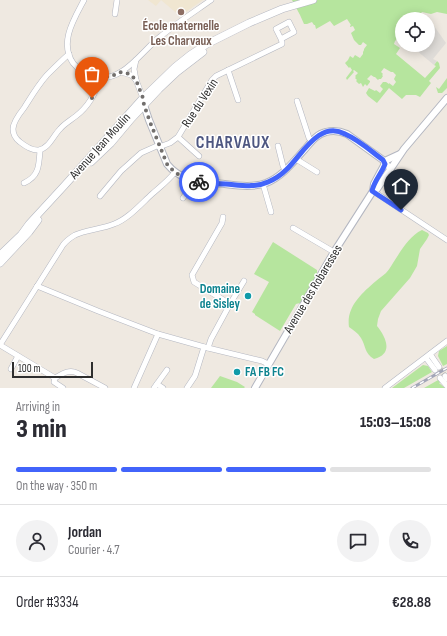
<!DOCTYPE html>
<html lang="en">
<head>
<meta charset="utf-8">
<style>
  :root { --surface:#fff; --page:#f2f2f3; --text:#2b2b33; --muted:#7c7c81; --line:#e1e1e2; --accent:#4264fb }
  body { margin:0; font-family:"Sofia Sans Condensed",sans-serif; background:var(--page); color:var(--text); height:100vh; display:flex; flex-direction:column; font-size:15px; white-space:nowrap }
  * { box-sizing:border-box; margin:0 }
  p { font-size:13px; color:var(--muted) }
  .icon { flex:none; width:22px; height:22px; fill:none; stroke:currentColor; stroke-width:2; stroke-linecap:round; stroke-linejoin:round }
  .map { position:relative; height:388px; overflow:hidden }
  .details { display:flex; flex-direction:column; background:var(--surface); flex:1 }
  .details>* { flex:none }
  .tools { position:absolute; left:395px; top:12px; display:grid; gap:8px }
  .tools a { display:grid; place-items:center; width:40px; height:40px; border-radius:50%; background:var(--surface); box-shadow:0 2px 10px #0003; font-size:20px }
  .scale { position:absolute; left:12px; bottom:10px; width:81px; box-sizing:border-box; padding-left:4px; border:2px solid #2e2e2e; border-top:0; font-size:11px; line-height:14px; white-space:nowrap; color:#2e2e2e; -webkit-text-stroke:3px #fff; paint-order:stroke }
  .pin { position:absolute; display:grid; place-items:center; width:34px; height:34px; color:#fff; margin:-41px -17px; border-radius:50% 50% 50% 0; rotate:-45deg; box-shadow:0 0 4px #0007 }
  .pin .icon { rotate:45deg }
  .courier { position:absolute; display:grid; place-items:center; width:40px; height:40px; margin:-20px; border:3px solid #4264fb; border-radius:50%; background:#fff; color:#222; box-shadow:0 1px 5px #0007 }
  .head em { font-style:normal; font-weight:800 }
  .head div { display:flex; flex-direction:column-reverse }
  .head { display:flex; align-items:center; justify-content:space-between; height:68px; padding:0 16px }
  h1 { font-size:26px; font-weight:800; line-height:30px }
  .bar { display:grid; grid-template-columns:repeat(4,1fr); gap:6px 4px; align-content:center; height:48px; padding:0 16px }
  .bar i { height:5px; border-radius:3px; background:var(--line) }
  .bar .selected { background:var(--accent) }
  .bar p { grid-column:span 4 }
  .line { display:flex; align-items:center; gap:10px; padding:0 16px; border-top:1px solid var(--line) }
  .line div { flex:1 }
  .round { display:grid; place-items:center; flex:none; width:42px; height:42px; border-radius:21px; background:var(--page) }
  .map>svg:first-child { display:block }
</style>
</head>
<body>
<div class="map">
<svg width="447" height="388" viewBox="0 0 447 388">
  <rect width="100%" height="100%" fill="#efe9e1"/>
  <polygon fill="#f0e6d1" points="148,0 203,0 180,16 161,0 156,6"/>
  <g fill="#b6e59e">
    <polygon points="292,0 447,0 447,14 437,12 431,14 422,12 416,19 402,19 402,34 395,41 394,44 400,48 396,54 425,78 436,66 434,65 437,61 439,63 440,68 429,81 431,83 420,97 416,95 406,95 402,99 389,88 377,103 368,96 366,93 369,88 375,91 376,90 380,93 383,89 380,86 383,82 386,82 389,84 389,83 393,86 396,82 394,79 396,75 393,72 391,72 384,68 381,72 383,74 382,75 383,76 381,79 379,79 378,80 375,77 374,77 371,75 367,79 370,81 370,82 367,86 365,84 363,87 361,83 359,84 356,81 357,80 355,78 356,77 355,76 358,73 354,70 353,71 354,72 347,80 346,78 352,70 350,67 349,68 345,63 348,60 350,56 353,58 355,55 360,58 363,54 363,52 364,50 364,49 367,45 363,42 361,45 359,45 354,40 351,33 355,30 353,26 350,27 350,26 351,25 347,19 334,26 330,21 316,29 315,25 314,25 312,22 307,24 304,24 300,15"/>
    <polygon points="447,78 447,88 442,93 438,93 436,87 439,89"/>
    <path d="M422,230L428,233L429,235L427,239L420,249L417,266L410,278L381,311L378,319L377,326C386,337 394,354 374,359C364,353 366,346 361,338C358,333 353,330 349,327C346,307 362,293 376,281C379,278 383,276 386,273C389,270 391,266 393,263C401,251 409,236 422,230Z"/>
    <polygon points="273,242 317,270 317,275 300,303 296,304 280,331 255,315 255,314 252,312 269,282 254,274"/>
    <polygon points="447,346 447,364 443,366 438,356 439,351"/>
    <polygon points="423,365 428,366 432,372 404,388 392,388"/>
    <polygon points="447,375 447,379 439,383 445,388 424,388"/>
    <polygon points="220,376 237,382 245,387 244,388 211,388"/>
  </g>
  <polygon fill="#dfdcd8" points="431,24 434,26 446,43 433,59 437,61 434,65 410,45 428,45 428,25"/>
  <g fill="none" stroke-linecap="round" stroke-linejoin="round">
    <polyline stroke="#c8c4bd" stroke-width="5" stroke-dasharray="5 2.5" stroke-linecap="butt" points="439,367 445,376"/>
    <defs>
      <g id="minor">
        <path d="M84,0C74,19 59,42 73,63C78,69 85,75 93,77C123,84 141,51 161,36C177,23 194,12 211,0"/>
        <polyline points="115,14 117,0"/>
        <path d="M69,54C61,61 54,68 47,75C38,85 31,97 24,108C20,113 13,122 13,129C13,134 16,139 20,142C25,146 32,151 39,150C49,148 53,136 60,129C64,124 71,120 76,116C89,106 96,93 100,78"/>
        <polyline points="136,60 134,69 136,80 143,98"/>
        <polyline points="228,70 238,100"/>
        <polyline points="121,72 131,75 136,80"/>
        <polyline points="297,101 309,138 312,141"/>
        <polyline points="178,137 199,156"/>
        <polyline points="278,146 283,166 285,170"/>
        <polyline points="159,147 170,143 178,137 212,80 216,76 282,44 282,42 281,39 276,29 289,22 294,32 281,39"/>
        <polyline points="296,159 317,172"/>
        <path d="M24,183C39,176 39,166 40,150"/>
        <polyline points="263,184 271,212"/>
        <polyline points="373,191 447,240"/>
        <polyline points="100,196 121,171 141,153 159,145"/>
        <polyline points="183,198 191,187 194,181"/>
        <polyline points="223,217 222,223 192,275 194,282 230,304 244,281"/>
        <polyline points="293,228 334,252"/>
        <polyline points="37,286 98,311 158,334 208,348 262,361 268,364"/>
        <path d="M0,345C21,312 42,278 63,245C66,241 70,238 75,235C86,230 102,229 114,224C128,219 141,204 152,194C160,187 169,180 175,172"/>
        <polyline points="0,345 55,378"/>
        <polyline points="208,348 211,339 230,304"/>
        <polyline points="430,354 439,367"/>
        <polyline points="426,358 435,370"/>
        <polyline points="11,369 18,356"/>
        <polyline points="445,376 447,379"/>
        <path d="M55,378C62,374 69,369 77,373L105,388"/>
        <polyline points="55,378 54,382 63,388"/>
        <polyline points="440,378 447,386"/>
        <polyline points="157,384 163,388"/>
        <polyline points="134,388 158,334"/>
        <polyline points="154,388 167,370"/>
        <polyline points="187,388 195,376 204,347"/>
        <polyline points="385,388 447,341"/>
      </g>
      <g id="tertiary">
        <path d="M144,101V105L149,120L167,164C179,179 196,182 214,183C230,184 250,189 266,183C283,176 293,162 305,149C311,142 317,134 326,132C333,130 340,131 347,134L383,160L385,164L391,168"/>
        <polyline points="373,191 374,184 387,160 400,154"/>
        <polyline points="255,388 334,252 373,191 377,189 379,186 404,149 447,98"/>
      </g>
      <g id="secondary">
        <polyline points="91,162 111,143 132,118 159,89 177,72 203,52"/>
        <polyline points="0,255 21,235 29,224 64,186 143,98 175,67 190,55 207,44 249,23 282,9 313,0"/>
        <polyline points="0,263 29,232 38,220"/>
      </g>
    </defs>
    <use href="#minor" stroke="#b4b7c1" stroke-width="6"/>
    <use href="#tertiary" stroke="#b4b7c1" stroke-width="8"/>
    <use href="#secondary" stroke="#b4b7c1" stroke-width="8"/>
    <use href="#minor" stroke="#fff" stroke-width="5"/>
    <use href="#tertiary" stroke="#fff" stroke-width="6"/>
    <use href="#secondary" stroke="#fff" stroke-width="7"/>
    <defs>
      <polyline id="rail" points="412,388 447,368"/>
    </defs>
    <use href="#rail" stroke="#a3a6b8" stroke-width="3"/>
    <use href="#rail" stroke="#fff" stroke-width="1.5" stroke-dasharray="4.5" stroke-linecap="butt"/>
  </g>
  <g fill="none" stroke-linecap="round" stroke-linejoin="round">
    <path stroke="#726f6d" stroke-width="4" stroke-dasharray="0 7.2" d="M92,98L95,92L100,78L112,76L121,72L130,74L136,80L143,98L144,105L150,122L167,164C175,174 186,180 199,182"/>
    <path stroke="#4264fb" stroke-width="5" d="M199,182C208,183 217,184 226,184C240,185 255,188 268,182C275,179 281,175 286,170C302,155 319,120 345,134C359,140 371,151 383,160L385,164C382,173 374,181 372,191L401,210"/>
  </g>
  <circle fill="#8d6e63" stroke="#fff" stroke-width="1.5" cx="181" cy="12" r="4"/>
  <g fill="#0f9aa8" stroke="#fff" stroke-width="1.5">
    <circle cx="248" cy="296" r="4"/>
    <circle cx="237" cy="372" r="4"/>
  </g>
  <g text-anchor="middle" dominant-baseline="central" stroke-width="3" stroke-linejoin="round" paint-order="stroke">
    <g font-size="13" font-weight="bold" fill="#785e54" stroke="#fff">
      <text x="181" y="26">École maternelle<tspan x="181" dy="15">Les Charvaux</tspan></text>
    </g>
    <g font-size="13" fill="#2e2e2e" stroke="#fff">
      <text transform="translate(200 103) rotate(-57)">Rue du Vexin</text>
      <text transform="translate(100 146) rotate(-48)">Avenue Jean Moulin</text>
      <text transform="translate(313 289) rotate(-59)">Avenue des Robaresses</text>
    </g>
    <g font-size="13" font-weight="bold" fill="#0d838f" stroke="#fff" text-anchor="end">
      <text x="240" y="289">Domaine<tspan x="240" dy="15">de Sisley</tspan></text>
      <text x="245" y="372" text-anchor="start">FA FB FC</text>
    </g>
    <g font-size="17" font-weight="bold" letter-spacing="1" fill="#4d5680" stroke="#fff">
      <text x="233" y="143">CHARVAUX</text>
    </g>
  </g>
</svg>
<div class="tools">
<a><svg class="icon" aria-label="locate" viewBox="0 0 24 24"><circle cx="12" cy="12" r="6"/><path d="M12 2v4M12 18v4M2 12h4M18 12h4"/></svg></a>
</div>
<div class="scale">100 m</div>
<div class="pin" style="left:92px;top:98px;background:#ea580c"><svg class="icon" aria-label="bag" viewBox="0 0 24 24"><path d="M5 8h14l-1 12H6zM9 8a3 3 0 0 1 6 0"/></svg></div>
<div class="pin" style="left:401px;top:210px;background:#1f2937"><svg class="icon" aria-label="home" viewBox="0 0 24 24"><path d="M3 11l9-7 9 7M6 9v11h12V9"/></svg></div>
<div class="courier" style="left:199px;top:182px"><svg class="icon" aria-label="bike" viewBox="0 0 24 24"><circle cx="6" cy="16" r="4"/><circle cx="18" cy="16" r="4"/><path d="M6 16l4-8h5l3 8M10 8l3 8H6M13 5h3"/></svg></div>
</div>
<section class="details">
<div class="head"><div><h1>3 min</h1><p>Arriving in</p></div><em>15:03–15:08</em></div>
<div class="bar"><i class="selected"></i><i class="selected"></i><i class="selected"></i><i></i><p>On the way · 350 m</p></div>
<div class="line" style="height:72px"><a class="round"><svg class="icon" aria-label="person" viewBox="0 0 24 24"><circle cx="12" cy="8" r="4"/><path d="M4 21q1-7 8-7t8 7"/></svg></a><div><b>Jordan</b><p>Courier · 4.7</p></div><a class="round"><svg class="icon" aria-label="chat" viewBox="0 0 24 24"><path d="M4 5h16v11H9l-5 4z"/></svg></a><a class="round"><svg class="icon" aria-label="phone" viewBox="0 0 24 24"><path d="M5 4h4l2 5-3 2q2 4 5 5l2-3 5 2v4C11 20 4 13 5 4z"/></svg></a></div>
<div class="line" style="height:52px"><div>Order #3334</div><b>€28.88</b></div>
</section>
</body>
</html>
